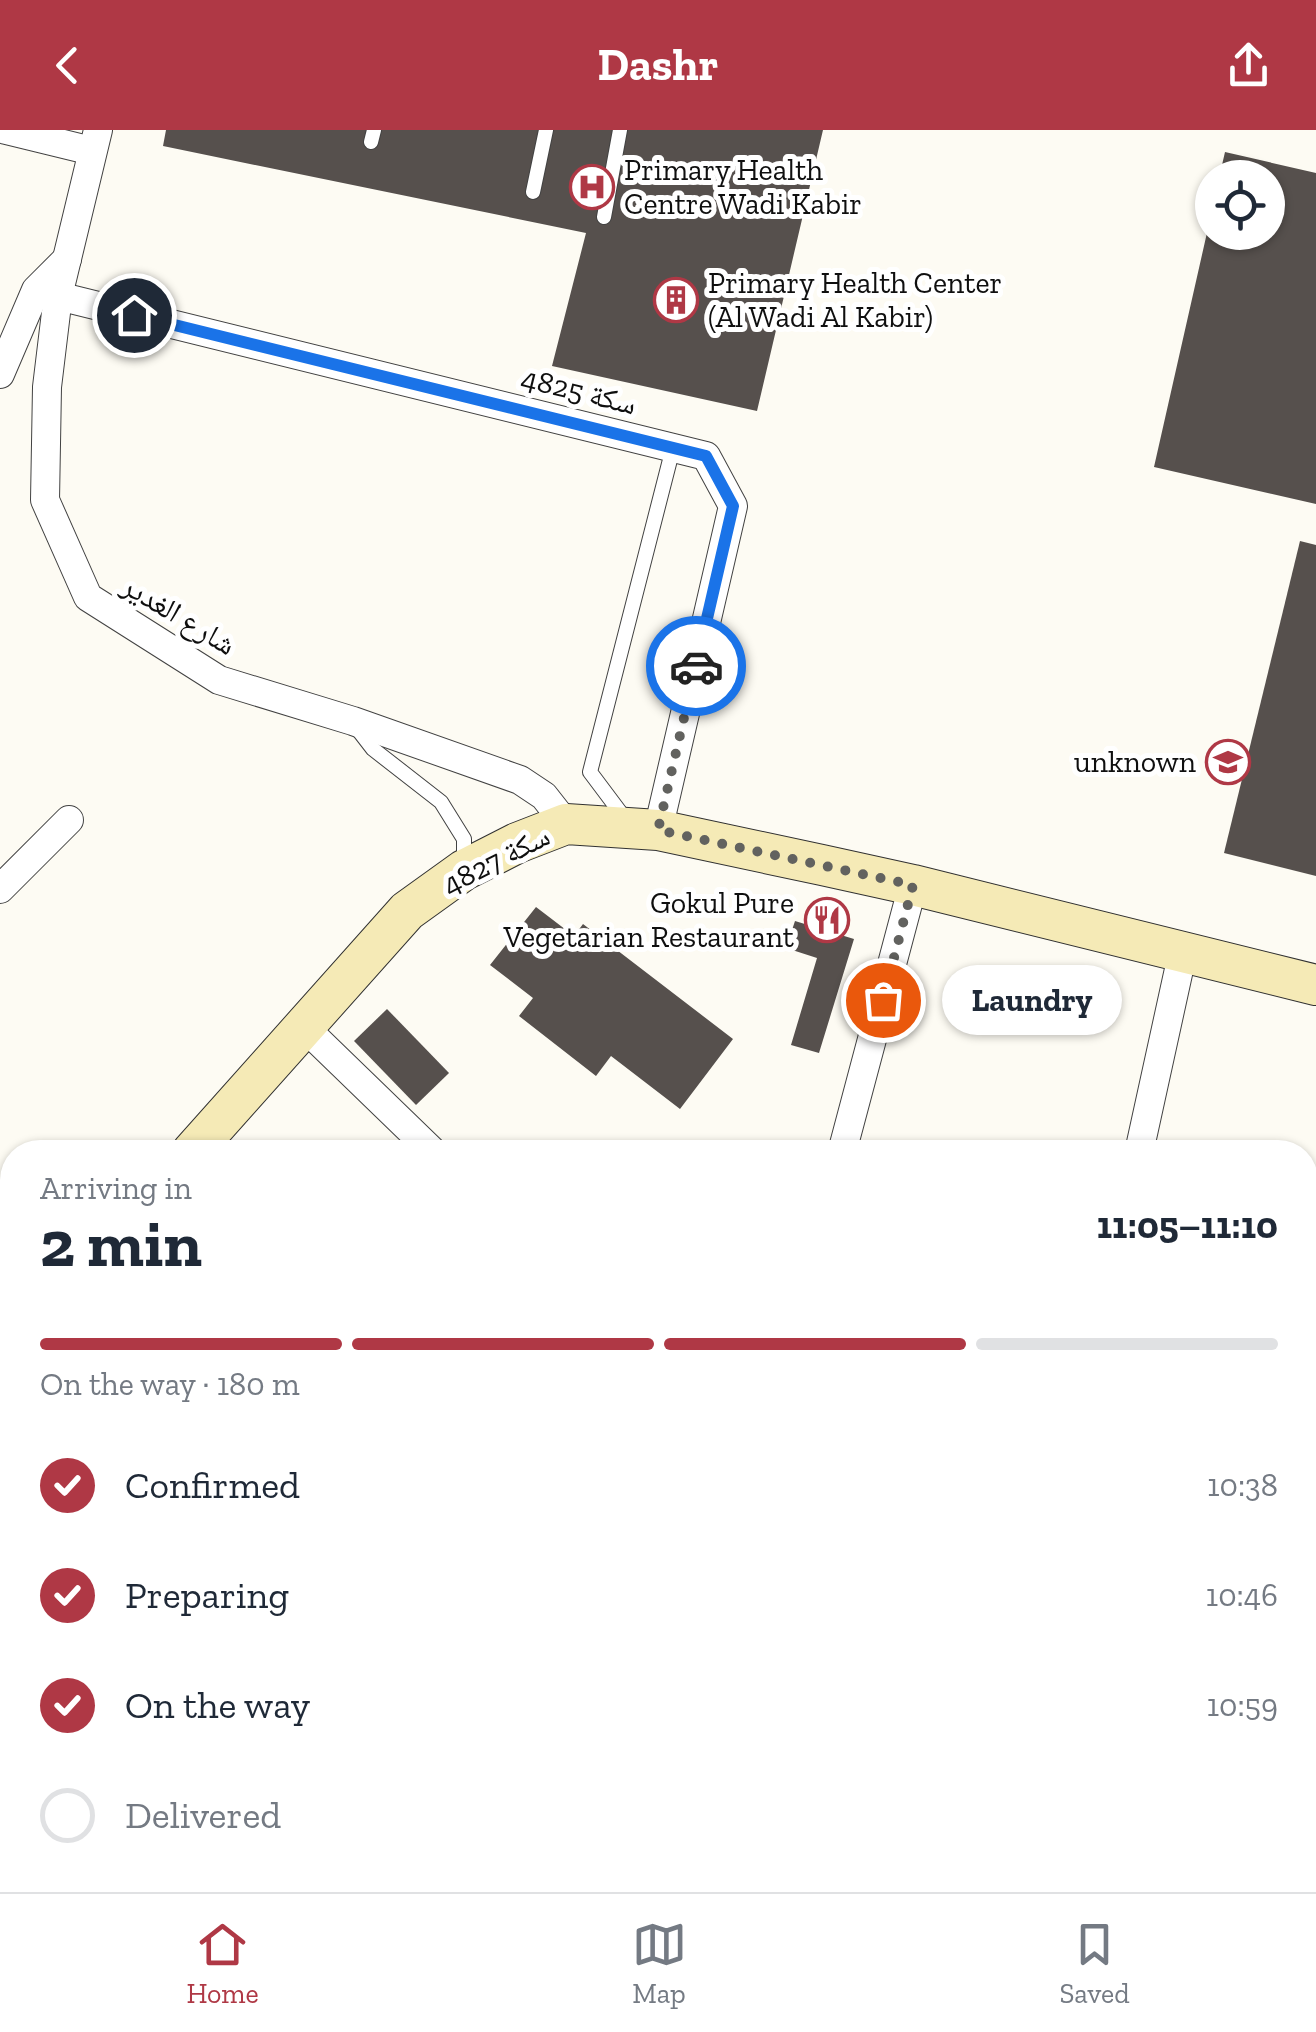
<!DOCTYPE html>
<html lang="en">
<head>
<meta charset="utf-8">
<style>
  :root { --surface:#fff; --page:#f6f6f7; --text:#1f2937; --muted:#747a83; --line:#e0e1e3; --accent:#af3845 }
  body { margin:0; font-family:"Zilla Slab","Noto Naskh Arabic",serif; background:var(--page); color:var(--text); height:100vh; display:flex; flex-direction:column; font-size:38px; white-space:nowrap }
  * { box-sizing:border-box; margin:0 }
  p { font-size:32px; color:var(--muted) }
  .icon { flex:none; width:55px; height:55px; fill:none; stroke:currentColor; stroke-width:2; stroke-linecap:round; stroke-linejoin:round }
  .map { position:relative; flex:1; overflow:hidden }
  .drawer { position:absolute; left:0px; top:1010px; width:1318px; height:752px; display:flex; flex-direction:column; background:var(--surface); border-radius:40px 40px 0 0; box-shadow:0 2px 8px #0004 }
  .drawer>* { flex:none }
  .buttons { position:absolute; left:1195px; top:30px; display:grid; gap:20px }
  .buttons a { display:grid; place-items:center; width:90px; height:90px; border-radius:50%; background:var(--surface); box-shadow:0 2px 8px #0004; font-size:50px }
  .pin { position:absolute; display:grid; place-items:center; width:85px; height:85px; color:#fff; margin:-42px; border:5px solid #fff; border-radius:50%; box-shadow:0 2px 10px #0007 }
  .courier { position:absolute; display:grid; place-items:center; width:100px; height:100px; margin:-50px; border:8px solid #1a73e8; border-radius:50%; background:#fff; color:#222; box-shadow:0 2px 12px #0007 }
  .bubble { position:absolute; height:70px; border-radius:35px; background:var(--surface); box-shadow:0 2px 8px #0004; font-size:32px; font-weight:800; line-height:70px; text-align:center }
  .overview em { font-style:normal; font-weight:800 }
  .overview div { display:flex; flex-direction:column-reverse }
  .overview { display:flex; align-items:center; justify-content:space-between; height:170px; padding:0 40px }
  h1 { font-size:65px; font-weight:800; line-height:75px }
  .bar { display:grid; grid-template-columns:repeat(4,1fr); gap:15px 10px; align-content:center; height:120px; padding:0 40px }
  .bar i { height:12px; border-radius:8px; background:var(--line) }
  .bar .current { background:var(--accent) }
  .bar p { grid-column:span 4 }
  ol { padding:0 40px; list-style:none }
  li { display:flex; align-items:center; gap:30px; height:110px }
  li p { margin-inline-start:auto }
  li .icon { padding:10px; border-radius:50%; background:var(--accent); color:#fff; stroke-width:4 }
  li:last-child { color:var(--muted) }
  li i { width:55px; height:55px; border:5px solid var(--line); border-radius:50% }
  header { display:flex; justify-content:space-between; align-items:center; height:130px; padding:0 40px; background:var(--accent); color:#fff; font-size:45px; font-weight:800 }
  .tab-bar { display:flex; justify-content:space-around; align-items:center; height:140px; border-top:2px solid var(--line); background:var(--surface); font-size:28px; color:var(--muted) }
  .tab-bar a { display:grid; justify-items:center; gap:5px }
  .tab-bar .current { color:var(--accent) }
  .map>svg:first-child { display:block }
</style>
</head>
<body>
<header><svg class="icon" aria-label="back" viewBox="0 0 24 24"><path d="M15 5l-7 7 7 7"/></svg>Dashr<svg class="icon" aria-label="share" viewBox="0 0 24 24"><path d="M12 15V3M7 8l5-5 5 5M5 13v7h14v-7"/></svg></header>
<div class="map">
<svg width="1316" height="1762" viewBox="0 0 1316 1762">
  <rect width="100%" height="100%" fill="#fdfbf3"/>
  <g fill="#56504d">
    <polygon points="166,0 823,0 757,281 552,236 586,103 163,16"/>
    <polygon points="1225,22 1316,43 1316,374 1154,337 1211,85 1212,102 1268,102 1268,48 1219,48"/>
    <polygon points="1300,411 1316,415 1316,746 1224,723"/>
    <polygon points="536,777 574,806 583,794 733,909 680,979 611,926 596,946 519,886 533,868 490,835"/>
    <polygon points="795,791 854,809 819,923 791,915 817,828 786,818"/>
    <polygon points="387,879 449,943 416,975 354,911"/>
  </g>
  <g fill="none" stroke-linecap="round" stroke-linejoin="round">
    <defs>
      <g id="lane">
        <polyline points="371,12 374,0"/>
        <polyline points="533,62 546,0"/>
        <polyline points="604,87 620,0"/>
        <polyline points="356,597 373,619 441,672 464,709 464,734"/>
        <polyline points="626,690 590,642 673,318"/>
      </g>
      <g id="street">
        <polyline points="6,0 92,21"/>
        <polyline points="98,0 58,166 47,257 45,370 88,467 219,550 353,591 520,650 544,666 566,694"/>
        <polyline points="58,166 706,326 733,376 658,700"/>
        <polyline points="0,244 36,160 67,129"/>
        <polyline points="0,759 69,690"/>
        <polyline points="304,897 433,1022"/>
        <polyline points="842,1022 913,755"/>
        <polyline points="1139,1022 1183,821"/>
        <polyline points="0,1174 12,1186"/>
        <polyline points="0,1359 12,1372"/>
        <polyline points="437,1750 488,1762"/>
        <polyline points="75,1762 78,1750"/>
        <polyline points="647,1762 651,1750"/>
        <polyline points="977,1762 980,1750"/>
      </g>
      <g id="secondary">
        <polyline points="192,1022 407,781 464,740 517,713 566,694 658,700 822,735 913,755 1316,855"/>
        <polyline points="0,1224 12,1209"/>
      </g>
    </defs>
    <use href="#lane" stroke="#424242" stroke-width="16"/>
    <use href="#street" stroke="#424242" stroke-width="30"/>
    <use href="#secondary" stroke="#313131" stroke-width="42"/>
    <use href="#lane" stroke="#fff" stroke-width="14"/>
    <use href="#street" stroke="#fff" stroke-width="28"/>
    <use href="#secondary" stroke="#f5eab6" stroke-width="40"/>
  </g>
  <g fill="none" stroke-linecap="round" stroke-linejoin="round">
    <polyline stroke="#62625f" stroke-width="10" stroke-dasharray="0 18" points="696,536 658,700 913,755 883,870"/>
    <polyline stroke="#1a73e8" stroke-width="12" points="134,185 706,326 733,376 696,536"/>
  </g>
  <defs>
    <symbol id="hospital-ring" viewBox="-11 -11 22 22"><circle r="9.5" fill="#fff" stroke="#af3845" stroke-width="1.5"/><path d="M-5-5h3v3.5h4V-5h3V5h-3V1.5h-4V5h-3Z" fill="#af3845"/></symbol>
    <symbol id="building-ring" viewBox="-11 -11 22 22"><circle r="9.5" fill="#fff" stroke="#af3845" stroke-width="1.5"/><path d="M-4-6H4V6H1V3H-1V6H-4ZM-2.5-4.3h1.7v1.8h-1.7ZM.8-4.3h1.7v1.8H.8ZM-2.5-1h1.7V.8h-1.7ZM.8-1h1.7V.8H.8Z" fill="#af3845"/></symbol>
    <symbol id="school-ring" viewBox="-11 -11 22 22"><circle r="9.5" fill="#fff" stroke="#af3845" stroke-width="1.5"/><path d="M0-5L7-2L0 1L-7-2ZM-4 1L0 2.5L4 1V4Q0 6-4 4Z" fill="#af3845"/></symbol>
    <symbol id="restaurant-ring" viewBox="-11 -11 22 22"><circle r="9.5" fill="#fff" stroke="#af3845" stroke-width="1.5"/><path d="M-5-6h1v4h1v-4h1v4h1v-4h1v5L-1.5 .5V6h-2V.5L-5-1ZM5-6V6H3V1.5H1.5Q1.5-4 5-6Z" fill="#af3845"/></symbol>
  </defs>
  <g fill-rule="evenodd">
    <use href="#hospital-ring" x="567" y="32" width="50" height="50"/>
    <use href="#building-ring" x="651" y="145" width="50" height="50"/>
    <use href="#school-ring" x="1203" y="607" width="50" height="50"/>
    <use href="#restaurant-ring" x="802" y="765" width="50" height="50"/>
  </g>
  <g text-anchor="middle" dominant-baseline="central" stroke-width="10" stroke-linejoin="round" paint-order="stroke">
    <g font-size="30" fill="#0f0f0f" stroke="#fff" text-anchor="start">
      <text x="624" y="40">Primary Health<tspan x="624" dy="34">Centre Wadi Kabir</tspan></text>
      <text x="708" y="153">Primary Health Center<tspan x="708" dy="34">(Al Wadi Al Kabir)</tspan></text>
      <text x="1196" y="632" text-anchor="end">unknown</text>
      <text x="794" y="773" text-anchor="end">Gokul Pure<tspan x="794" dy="34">Vegetarian Restaurant</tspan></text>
    </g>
    <g font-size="30" fill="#0f0f0f" stroke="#fff">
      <text transform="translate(579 261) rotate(14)">سكة 4825</text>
      <text transform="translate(179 485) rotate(31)">شارع الغدير</text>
      <text transform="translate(496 730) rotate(-27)">سكة 4827</text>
    </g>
  </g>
</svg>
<div class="buttons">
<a><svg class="icon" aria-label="locate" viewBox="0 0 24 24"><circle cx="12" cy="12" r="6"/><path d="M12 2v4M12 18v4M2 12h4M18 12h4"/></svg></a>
</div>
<div class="pin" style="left:883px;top:870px;background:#ea580c"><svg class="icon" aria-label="bag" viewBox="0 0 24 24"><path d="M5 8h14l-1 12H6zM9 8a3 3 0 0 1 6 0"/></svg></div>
<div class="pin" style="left:134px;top:185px;background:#1f2937"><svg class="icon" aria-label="home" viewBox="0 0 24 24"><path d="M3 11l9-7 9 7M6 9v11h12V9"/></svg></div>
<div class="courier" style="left:696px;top:536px"><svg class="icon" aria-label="car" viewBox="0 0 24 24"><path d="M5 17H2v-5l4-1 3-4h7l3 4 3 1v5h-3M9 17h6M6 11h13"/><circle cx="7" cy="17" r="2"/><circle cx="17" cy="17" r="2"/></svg></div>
<div class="bubble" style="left:942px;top:835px;width:180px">Laundry</div>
<section class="drawer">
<div class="overview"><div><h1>2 min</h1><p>Arriving in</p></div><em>11:05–11:10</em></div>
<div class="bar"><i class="current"></i><i class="current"></i><i class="current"></i><i></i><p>On the way · 180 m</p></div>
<ol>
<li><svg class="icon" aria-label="check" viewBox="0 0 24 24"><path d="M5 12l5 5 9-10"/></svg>Confirmed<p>10:38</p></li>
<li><svg class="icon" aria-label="check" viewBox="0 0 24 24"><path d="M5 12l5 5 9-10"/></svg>Preparing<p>10:46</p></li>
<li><svg class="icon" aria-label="check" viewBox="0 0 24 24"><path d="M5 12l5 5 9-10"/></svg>On the way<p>10:59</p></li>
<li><i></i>Delivered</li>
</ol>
</section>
</div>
<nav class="tab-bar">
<a class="current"><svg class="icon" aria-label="home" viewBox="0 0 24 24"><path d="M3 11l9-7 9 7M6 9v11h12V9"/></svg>Home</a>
<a><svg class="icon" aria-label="map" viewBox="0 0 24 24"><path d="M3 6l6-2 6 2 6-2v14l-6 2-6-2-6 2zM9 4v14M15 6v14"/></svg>Map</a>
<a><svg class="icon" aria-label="saved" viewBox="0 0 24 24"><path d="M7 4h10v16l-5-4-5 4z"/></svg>Saved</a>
</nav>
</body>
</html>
